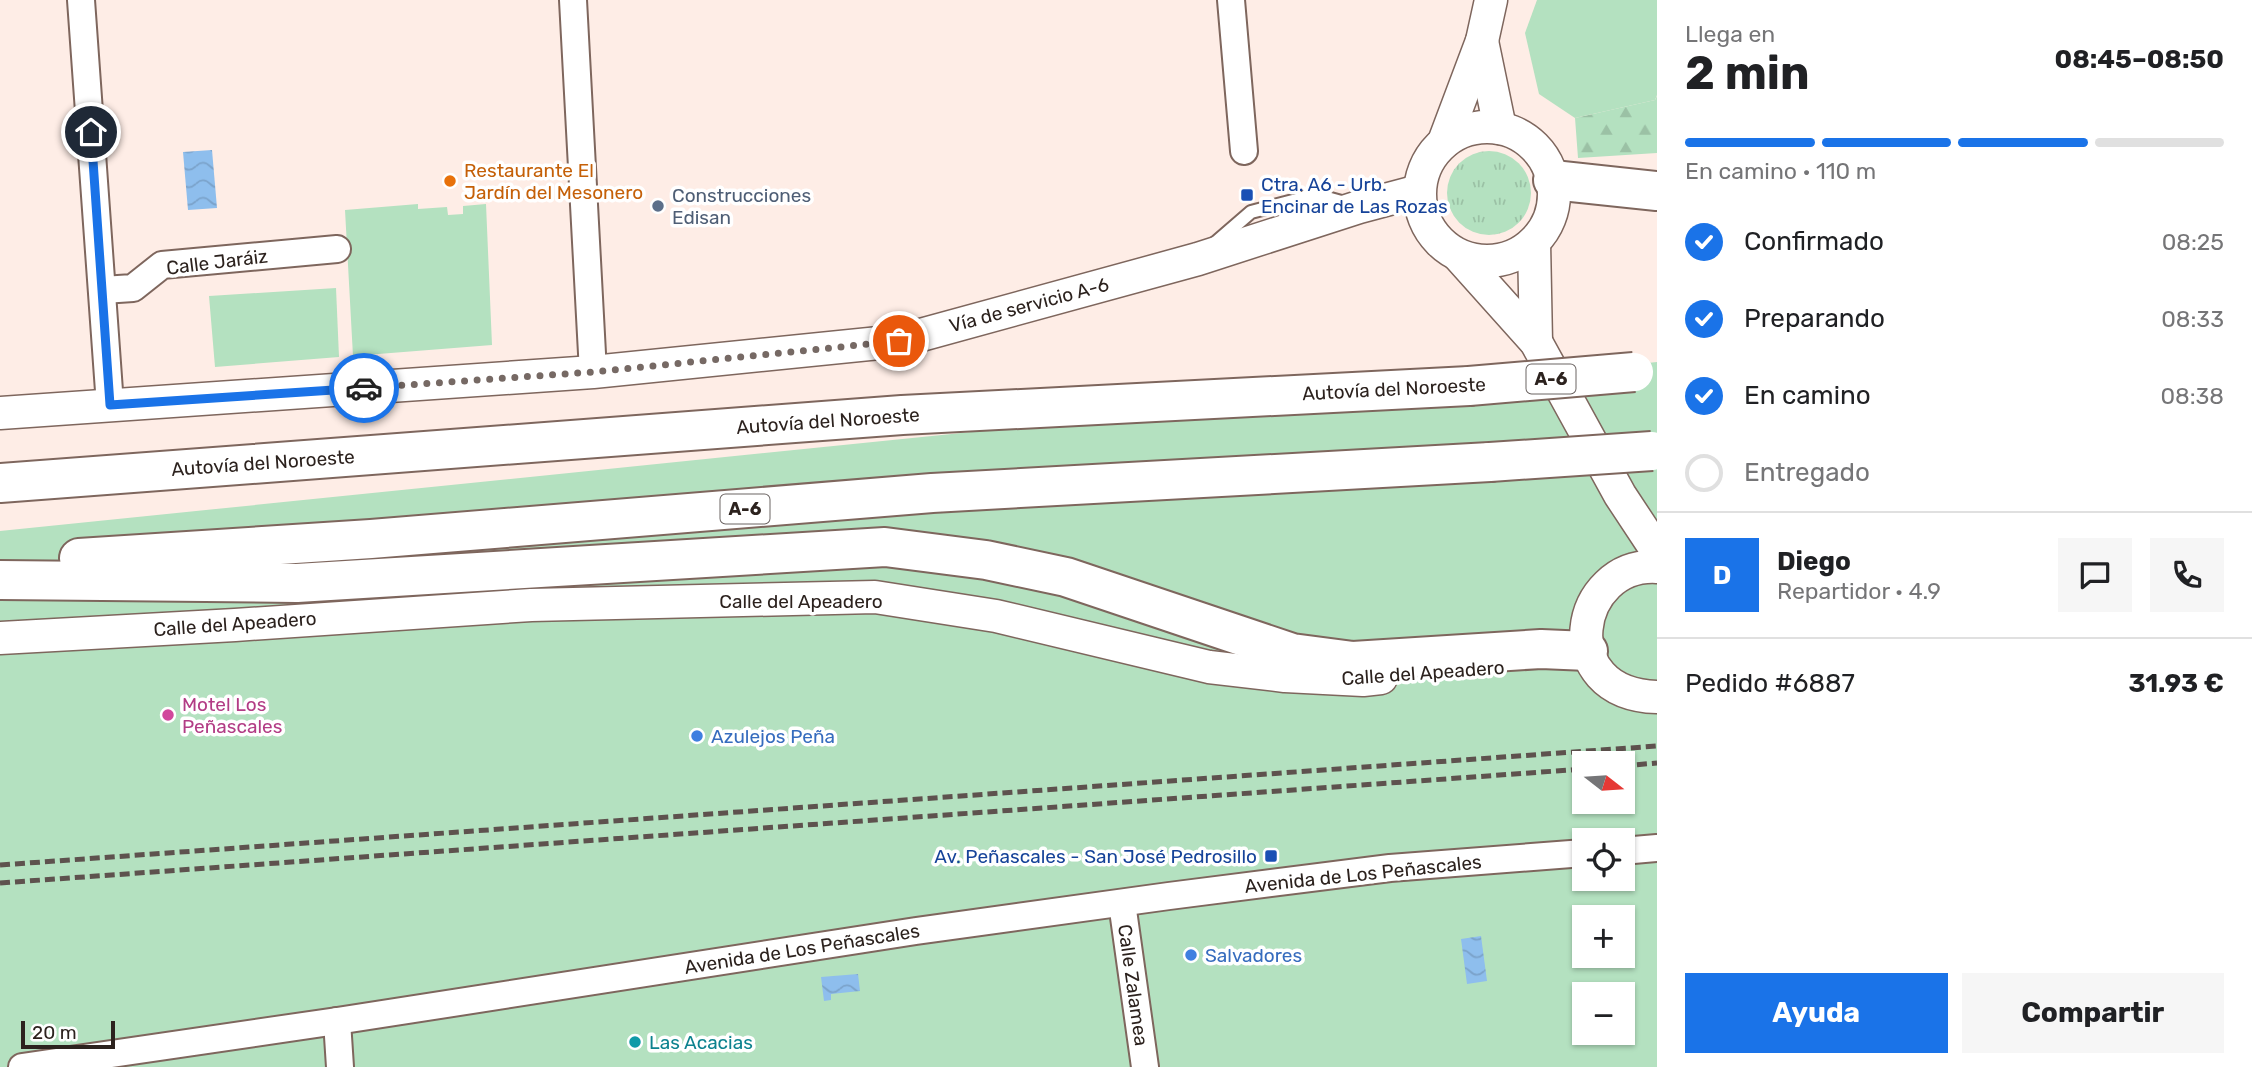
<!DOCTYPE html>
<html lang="es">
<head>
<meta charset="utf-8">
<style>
  :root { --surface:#fff; --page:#f6f6f6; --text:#202124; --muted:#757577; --line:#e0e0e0; --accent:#1a73e8 }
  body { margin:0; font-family:Rubik,sans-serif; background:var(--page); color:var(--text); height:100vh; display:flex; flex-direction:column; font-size:26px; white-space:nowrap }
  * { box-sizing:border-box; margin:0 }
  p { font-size:23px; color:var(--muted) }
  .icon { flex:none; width:38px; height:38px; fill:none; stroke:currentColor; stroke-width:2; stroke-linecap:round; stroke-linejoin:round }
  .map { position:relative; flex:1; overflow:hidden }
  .sheet { display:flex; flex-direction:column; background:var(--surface); width:595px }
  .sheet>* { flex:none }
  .needle { width:46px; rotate:107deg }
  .buttons { position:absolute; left:1572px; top:751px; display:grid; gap:14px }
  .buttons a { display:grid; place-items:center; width:63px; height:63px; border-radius:0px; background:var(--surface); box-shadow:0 2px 5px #0004; font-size:35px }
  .scale { position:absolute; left:21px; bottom:18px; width:94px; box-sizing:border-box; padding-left:7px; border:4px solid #2c221e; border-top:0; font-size:19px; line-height:24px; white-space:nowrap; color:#2c221e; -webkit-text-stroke:5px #fff; paint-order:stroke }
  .pin { position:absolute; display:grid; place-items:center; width:60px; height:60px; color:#fff; margin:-30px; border:4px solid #fff; border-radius:50%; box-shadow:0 2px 7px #0007 }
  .courier { position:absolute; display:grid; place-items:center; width:70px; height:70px; margin:-35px; border:5px solid #1a73e8; border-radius:50%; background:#fff; color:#222; box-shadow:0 2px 9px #0007 }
  .summary em { font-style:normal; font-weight:700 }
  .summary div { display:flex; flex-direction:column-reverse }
  .summary { display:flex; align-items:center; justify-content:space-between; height:119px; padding:0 28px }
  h1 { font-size:46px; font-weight:700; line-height:52px }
  .bar { display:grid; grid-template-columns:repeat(4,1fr); gap:10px 7px; align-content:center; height:84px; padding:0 28px }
  .bar i { height:9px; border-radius:5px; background:var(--line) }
  .bar .active { background:var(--accent) }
  .bar p { grid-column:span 4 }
  .line { display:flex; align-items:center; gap:18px; padding:0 28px; border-top:2px solid var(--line) }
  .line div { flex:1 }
  .round { display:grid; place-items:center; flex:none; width:74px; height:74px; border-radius:0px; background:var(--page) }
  ol { padding:0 28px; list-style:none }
  li { display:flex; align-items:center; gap:21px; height:77px }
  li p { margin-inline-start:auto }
  li .icon { padding:7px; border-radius:50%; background:var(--accent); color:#fff; stroke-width:4 }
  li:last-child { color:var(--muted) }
  li i { width:38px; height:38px; border:4px solid var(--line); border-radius:50% }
  .action { display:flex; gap:14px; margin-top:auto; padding:14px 28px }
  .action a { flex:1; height:80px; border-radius:0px; background:var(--accent); color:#fff; font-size:28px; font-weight:700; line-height:80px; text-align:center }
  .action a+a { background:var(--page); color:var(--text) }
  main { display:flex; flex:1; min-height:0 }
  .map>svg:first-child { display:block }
</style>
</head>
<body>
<main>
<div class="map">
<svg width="1657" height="1067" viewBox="0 0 1657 1067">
  <defs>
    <pattern id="grass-tufts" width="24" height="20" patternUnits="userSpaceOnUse" patternTransform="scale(1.75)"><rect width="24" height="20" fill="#b4e1c0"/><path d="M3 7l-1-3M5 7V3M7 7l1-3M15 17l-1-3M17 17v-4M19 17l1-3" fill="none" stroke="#9bc1a5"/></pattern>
    <pattern id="forest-firs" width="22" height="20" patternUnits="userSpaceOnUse" patternTransform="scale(1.75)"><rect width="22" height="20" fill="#b4e1c0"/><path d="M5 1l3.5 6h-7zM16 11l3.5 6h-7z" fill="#9bc1a5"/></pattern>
    <pattern id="water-waves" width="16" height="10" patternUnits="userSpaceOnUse" patternTransform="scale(1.75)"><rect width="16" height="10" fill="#8ebeed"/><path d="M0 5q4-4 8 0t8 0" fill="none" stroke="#7ba3cb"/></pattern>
  </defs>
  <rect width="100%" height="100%" fill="#feede6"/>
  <circle fill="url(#grass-tufts)" cx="1489" cy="193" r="42"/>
  <polygon fill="url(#forest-firs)" points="1657,96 1657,153 1578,158 1575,118 1655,100"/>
  <g fill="#b4e1c0" fill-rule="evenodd">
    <polygon points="1537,0 1657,0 1657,95 1655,100 1575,118 1539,94 1525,33"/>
    <polygon points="418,204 418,209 447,207 448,215 463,214 463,206 486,204 492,345 353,356 345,210"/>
    <polygon points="336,288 339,357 215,367 209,296"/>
    <path d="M1657,362V1067H0V531ZM1584,763H1622V802H1584ZM1584,840H1622V878H1584ZM1584,917H1622V956H1584ZM1584,994H1622V1032H1584Z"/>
  </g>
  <g fill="url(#water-waves)">
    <polygon points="212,150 217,208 188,210 183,152"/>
    <polygon points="1481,936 1487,981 1467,984 1461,939"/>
    <polygon points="858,974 860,991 831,994 831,1000 824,1001 821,977"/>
  </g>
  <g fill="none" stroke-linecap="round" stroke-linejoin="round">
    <defs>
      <polyline id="service" points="1214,244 1251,212 1316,195 1345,203"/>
      <g id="minor">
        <polyline points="81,0 110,405"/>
        <polyline points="573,0 593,372"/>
        <polyline points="1231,0 1244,151"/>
        <polyline points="103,290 133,288 162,265 337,249"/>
        <polyline points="1622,851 1657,848"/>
        <polyline points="1122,903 1145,1067"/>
        <polyline points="337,1021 340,1067"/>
        <polyline points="22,1067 337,1021 916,931 1169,896 1390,868 1584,853"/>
      </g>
      <g id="tertiary">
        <polyline points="1482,41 1500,128"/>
        <circle cx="1487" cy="194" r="67"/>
        <polyline points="1444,142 1482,41 1491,0"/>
        <polyline points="1534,242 1536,342"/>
        <polyline points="1459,256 1536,342 1620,495 1657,551"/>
        <polyline points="0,413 593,372 899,341 1198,259 1359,207 1419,191"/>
        <path d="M1657,567C1575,562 1551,694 1657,697"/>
        <polyline points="0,638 235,625 531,605 875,597 996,616 1209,667 1285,676 1363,680 1381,678"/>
      </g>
      <g id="motorway">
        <polyline points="1553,180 1657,191"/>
        <polyline points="0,483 902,415 1469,386"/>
        <polyline points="79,558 371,539 932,493 1490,462"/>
        <polyline points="0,580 297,583 885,547 986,560 1066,577 1292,653 1353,661 1541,649 1588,651"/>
      </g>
    </defs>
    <use href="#service" stroke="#7e665d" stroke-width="16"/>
    <use href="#minor" stroke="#7e665d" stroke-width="30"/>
    <use href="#tertiary" stroke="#7e665d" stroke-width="35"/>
    <use href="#motorway" stroke="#7e665d" stroke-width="42"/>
    <use href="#service" stroke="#fff" stroke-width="12"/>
    <use href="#minor" stroke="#fff" stroke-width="26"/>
    <use href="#tertiary" stroke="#fff" stroke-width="32"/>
    <use href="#motorway" stroke="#fff" stroke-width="38"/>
    <g stroke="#5e524e" stroke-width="5" stroke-dasharray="10 5" stroke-linecap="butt">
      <polyline points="1622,766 1657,763"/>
      <polyline points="0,865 1657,746"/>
      <polyline points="0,883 1584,769"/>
    </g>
    <defs>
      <g id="motorway-bridge">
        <polyline points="1469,386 1634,372"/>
        <polyline points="1490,462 1652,451"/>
      </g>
    </defs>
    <use href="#motorway-bridge" stroke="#7e665d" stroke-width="42" stroke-linecap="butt"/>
    <use href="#motorway-bridge" stroke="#fff" stroke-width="38"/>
  </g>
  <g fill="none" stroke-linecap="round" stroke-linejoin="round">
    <polyline stroke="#766964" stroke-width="7" stroke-dasharray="0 12.6" points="364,388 593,372 899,341"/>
    <polyline stroke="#1a73e8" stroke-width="9" points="91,132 110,405 364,388"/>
  </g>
  <circle fill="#e8710a" stroke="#fff" stroke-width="2.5" cx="450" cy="181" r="7"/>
  <g fill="#1a4fb4" stroke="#fff" stroke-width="2.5">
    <rect x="1240" y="188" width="14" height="14" rx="3.5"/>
    <rect x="1264" y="849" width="14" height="14" rx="3.5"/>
  </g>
  <circle fill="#5c6f8a" stroke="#fff" stroke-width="2.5" cx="658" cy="206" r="7"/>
  <circle fill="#d1479c" stroke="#fff" stroke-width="2.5" cx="168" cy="715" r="7"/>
  <g fill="#3f7fe0" stroke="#fff" stroke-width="2.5">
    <circle cx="697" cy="736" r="7"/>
    <circle cx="1191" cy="955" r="7"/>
  </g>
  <circle fill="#0f9aa8" stroke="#fff" stroke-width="2.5" cx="635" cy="1042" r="7"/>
  <g text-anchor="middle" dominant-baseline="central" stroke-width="7" stroke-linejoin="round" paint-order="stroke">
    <g fill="#fff" stroke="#6b6462" stroke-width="2">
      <rect x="1526.5" y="364.5" width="49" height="29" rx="5"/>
      <rect x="720.5" y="494.5" width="49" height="29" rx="5"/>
    </g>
    <g font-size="18" font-weight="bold" fill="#2c221e">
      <text x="1551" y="379">A-6</text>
      <text x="745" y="509">A-6</text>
    </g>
    <g font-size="19" fill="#c56008" stroke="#fff" text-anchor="start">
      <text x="464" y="170">Restaurante El<tspan x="464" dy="22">Jardín del Mesonero</tspan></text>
    </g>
    <g font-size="19" fill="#164399" stroke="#fff" text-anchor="start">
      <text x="1261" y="184">Ctra. A6 - Urb.<tspan x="1261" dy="22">Encinar de Las Rozas</tspan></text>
      <text x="1257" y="856" text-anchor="end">Av. Peñascales - San José Pedrosillo</text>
    </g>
    <g font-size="19" fill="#4e5e75" stroke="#fff" text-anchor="start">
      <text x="672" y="195">Construcciones<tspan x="672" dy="22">Edisan</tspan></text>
    </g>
    <g font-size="19" fill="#2c221e" stroke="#fff">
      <text transform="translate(217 262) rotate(-7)">Calle Jaráiz</text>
      <text transform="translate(1029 305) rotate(-15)">Vía de servicio A-6</text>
      <text transform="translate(1394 389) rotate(-3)">Autovía del Noroeste</text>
      <text transform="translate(828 421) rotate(-4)">Autovía del Noroeste</text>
      <text transform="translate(263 463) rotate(-4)">Autovía del Noroeste</text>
      <text x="801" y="601">Calle del Apeadero</text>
      <text transform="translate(235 624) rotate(-4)">Calle del Apeadero</text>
      <text transform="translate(1423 673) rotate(-4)">Calle del Apeadero</text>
      <text transform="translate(1363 874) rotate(-6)">Avenida de Los Peñascales</text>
      <text transform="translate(802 949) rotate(-9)">Avenida de Los Peñascales</text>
      <text transform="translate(1133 985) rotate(82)">Calle Zalamea</text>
    </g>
    <g font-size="19" fill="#b23c85" stroke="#fff" text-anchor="start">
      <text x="182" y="704">Motel Los<tspan x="182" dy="22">Peñascales</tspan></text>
    </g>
    <g font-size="19" fill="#366cbe" stroke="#fff" text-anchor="start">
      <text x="711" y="736">Azulejos Peña</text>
      <text x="1205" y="955">Salvadores</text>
    </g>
    <g font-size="19" fill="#0d838f" stroke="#fff" text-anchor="start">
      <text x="649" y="1042">Las Acacias</text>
    </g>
  </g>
</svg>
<div class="buttons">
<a><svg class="needle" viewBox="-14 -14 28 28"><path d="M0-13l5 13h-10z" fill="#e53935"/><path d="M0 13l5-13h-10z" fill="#757577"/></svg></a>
<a><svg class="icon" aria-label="locate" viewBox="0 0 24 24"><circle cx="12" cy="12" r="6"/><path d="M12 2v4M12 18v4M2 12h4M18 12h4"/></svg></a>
<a>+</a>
<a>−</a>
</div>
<div class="scale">20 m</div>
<div class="pin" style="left:899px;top:341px;background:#ea580c"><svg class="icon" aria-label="bag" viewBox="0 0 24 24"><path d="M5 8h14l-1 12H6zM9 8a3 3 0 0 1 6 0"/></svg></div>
<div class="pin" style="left:91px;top:132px;background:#1f2937"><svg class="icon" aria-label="home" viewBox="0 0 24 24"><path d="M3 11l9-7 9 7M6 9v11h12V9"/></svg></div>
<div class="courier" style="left:364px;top:388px"><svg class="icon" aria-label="car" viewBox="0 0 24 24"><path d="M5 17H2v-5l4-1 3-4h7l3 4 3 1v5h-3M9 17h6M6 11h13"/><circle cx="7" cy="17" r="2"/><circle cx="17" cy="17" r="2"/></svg></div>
</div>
<section class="sheet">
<div class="summary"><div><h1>2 min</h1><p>Llega en</p></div><em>08:45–08:50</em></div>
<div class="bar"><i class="active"></i><i class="active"></i><i class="active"></i><i></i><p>En camino · 110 m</p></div>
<ol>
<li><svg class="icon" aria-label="check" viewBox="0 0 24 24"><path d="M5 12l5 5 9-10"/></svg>Confirmado<p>08:25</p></li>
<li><svg class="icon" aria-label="check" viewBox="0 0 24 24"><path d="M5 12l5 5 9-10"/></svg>Preparando<p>08:33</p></li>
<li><svg class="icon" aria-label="check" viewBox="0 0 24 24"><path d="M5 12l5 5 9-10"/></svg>En camino<p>08:38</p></li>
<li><i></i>Entregado</li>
</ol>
<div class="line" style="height:126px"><b class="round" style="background:var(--accent);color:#fff">D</b><div><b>Diego</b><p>Repartidor · 4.9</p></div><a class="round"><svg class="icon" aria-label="chat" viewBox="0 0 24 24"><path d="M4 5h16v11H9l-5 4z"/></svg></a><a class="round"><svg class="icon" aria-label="phone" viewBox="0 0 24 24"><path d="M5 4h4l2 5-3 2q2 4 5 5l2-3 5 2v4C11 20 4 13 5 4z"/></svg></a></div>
<div class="line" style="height:91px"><div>Pedido #6887</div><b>31.93 €</b></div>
<div class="action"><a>Ayuda</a><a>Compartir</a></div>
</section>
</main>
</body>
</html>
